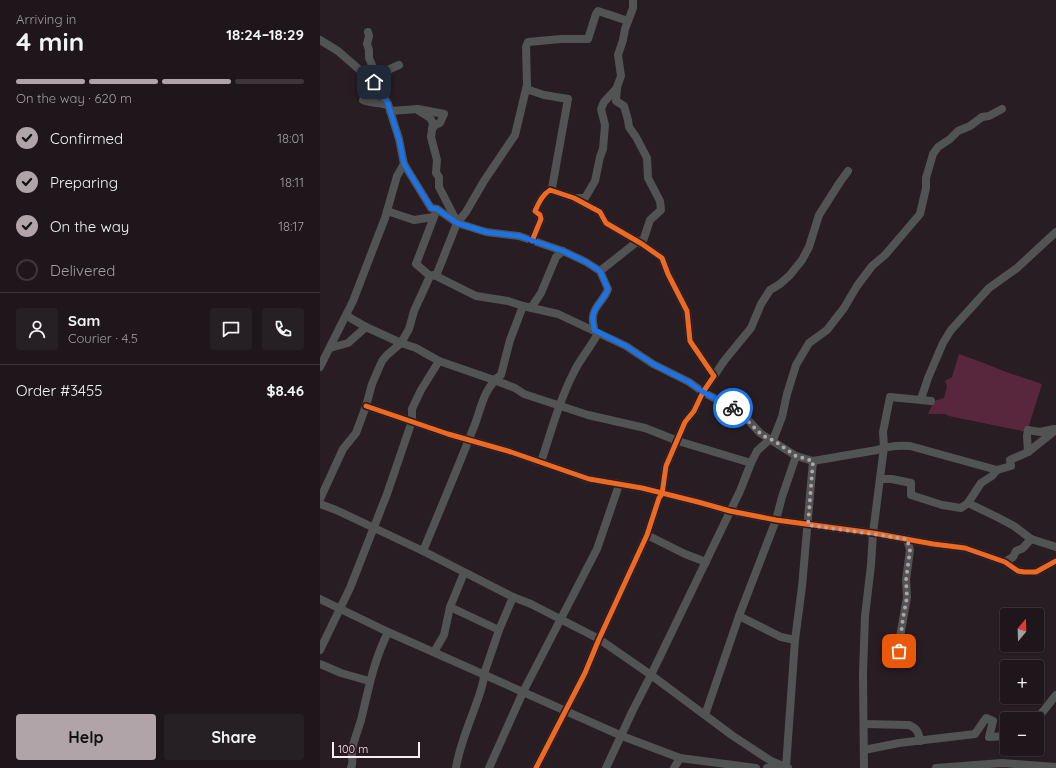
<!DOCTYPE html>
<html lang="en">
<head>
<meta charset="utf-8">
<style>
  :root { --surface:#1e161a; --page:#261f23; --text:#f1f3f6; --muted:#a19fa2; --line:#3c3539; --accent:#b0a4a8 }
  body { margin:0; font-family:Quicksand,sans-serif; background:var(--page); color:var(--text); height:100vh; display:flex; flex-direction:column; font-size:15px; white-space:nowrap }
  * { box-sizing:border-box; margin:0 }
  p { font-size:13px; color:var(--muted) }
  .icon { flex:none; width:22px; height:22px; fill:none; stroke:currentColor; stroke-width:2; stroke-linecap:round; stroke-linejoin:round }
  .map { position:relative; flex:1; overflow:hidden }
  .details { display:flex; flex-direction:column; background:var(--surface); width:320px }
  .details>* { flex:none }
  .needle { width:26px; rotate:19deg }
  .controls { position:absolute; left:680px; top:608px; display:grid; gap:8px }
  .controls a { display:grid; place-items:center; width:44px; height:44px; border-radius:4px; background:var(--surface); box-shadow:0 1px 3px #0004,0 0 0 1px var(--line); font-size:20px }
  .scale { position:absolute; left:12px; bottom:10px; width:88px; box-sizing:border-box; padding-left:4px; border:2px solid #f9ecf0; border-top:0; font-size:11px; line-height:14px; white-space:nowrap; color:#f9ecf0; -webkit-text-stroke:3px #2c1921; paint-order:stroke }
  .pin { position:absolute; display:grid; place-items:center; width:34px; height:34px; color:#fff; margin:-17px; border-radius:8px; box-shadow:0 2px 6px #0006 }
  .courier { position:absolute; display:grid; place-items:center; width:40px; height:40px; margin:-20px; border:3px solid #1a73e8; border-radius:50%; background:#fff; color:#222; box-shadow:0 1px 5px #0007 }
  .head em { font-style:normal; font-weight:700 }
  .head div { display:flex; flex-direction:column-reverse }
  .head { display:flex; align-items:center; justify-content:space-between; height:68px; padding:0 16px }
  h1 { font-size:26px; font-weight:700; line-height:30px }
  .bar { display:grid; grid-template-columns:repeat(4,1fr); gap:6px 4px; align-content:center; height:48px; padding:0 16px }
  .bar i { height:5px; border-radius:3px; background:var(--line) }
  .bar .on { background:var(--accent) }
  .bar p { grid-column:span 4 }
  .line { display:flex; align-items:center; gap:10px; padding:0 16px; border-top:1px solid var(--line) }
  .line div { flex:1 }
  .round { display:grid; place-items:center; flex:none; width:42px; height:42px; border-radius:4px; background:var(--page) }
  ol { padding:0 16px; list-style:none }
  li { display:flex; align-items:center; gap:12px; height:44px }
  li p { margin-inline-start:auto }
  li .icon { padding:4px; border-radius:50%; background:var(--accent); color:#111; stroke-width:4 }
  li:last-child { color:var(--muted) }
  li i { width:22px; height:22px; border:2px solid var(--line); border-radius:50% }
  .button { display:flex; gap:8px; margin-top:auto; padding:8px 16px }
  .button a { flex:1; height:46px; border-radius:4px; background:var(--accent); color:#111; font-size:16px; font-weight:700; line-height:46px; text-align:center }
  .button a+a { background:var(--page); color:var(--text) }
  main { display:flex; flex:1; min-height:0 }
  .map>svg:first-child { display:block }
</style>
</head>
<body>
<main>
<section class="details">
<div class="head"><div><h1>4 min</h1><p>Arriving in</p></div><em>18:24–18:29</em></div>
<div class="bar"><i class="on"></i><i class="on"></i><i class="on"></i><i></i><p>On the way · 620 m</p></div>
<ol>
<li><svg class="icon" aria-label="check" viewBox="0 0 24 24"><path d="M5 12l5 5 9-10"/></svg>Confirmed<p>18:01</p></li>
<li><svg class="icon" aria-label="check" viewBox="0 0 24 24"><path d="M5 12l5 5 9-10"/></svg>Preparing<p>18:11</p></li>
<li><svg class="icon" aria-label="check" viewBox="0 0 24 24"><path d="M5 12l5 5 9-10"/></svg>On the way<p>18:17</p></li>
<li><i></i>Delivered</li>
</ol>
<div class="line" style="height:72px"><a class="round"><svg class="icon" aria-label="person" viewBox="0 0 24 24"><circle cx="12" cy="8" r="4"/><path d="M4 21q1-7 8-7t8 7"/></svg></a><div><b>Sam</b><p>Courier · 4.5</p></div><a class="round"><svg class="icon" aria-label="chat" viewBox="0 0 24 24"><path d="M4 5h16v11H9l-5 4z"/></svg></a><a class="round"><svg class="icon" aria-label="phone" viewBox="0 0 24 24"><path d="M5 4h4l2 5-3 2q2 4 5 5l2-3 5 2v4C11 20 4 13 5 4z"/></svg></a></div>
<div class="line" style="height:52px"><div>Order #3455</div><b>$8.46</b></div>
<div class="button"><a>Help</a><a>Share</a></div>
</section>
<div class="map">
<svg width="736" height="768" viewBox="0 0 736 768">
  <rect width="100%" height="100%" fill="#281d22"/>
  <polygon fill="#58273d" points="639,354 664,363 686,372 722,384 707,432 629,416 625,414 608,414 614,401 624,398 627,386 625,381 632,377"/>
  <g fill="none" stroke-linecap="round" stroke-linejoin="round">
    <g stroke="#525353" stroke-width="8">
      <polyline points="313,0 313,8 305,29 303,40 298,55 301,76 297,87 296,101 304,106 308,120 309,127 316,137 327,158 328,178 340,201 341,210 330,220 322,244"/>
      <polyline points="48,32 49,36 47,44 49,50 49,58 56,74 53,82"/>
      <path d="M0,40L18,51L57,85L68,104L79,139L84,164L111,208L117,209L137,223L166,232L199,236L243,251L266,262L280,271L288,289C285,299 274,306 273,316C272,321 274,325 274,330"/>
      <polyline points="54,81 70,69 79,65"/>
      <polyline points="206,89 224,95 248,99 232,188 230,190"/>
      <path d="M43,100C51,104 59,102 67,105L68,104"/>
      <polyline points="98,109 124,114 120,123 115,125 112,129"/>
      <polyline points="70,111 98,109 99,111 110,118 113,123 111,137 117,160 116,173 119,177 119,187 136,220"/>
      <polyline points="255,198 265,198 275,181 280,157 283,149 285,125 281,109 284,102 297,88"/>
      <path d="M117,209L96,264L110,276L114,275L156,296L188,301L203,306L238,314L306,346L333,364L369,382L383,392L416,410L428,420L440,433L476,456L493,461L557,450C568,446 578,445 590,446L677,470"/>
      <polyline points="67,211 94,220 113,217"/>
      <path d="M212,241L221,219L220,215L215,211C219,203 222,195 230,190L254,198L280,212L286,223L322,244L342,258L348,274L367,311L370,341L387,366L394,376L383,392L374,411L365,422L346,466L342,494L339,498L327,535L279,639L265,673L216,768"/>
      <polyline points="280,271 318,241"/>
      <polyline points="116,276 137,223 146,212 164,181 195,135 207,85 206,47 208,42 241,39 268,39 276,14 278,11 308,21"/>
      <polyline points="211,308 221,293 236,257 243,251"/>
      <polyline points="27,316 46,327 81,343 96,348 119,361 174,380 195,388 204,394 268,415 325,428 358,441 431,463"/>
      <polyline points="10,348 28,343 46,327"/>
      <polyline points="0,367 33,301 65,218 77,176 84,164"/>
      <polyline points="394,376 404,361 431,328 441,304 450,290 460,284 470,275 482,260 489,247 499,215 520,182 528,171"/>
      <polyline points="601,399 608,378 623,343 631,330 669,288 697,268 736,232"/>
      <polyline points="46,406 128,434 191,452 269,479 322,488 378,502 410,511 456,520 553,533 613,544 645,548 685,562 698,571 704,572 716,572 736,561"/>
      <polyline points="453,440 462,417 467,394 476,365 489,343 507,330 524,308 537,286 552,266 565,255 600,214 606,188 606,178 613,154 618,147 630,139 638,131 650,126 662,117 669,116 682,109"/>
      <polyline points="708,452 707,436 708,430 720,432 734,429"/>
      <path d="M221,462C231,432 239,401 254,372C260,359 271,347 278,333"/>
      <polyline points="560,479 572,479 591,483 591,495 622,505 641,508 648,503 661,483 672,476 677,470 691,466 690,460 708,452 736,430"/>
      <polyline points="0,499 23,449 36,433 46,406 52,384 62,361 67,355 81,343 89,329 94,311 110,276"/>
      <polyline points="648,503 677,517 694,526 711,539"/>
      <polyline points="0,504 16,510 103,551 193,597 211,604 279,639 331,675 413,736 451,761 468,768"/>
      <polyline points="327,535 365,554 386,562"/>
      <path d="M103,551C120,510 137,470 153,429C159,416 163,392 174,382V380L181,375L190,340L203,306"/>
      <polyline points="685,562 693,557 696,551 703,548 711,539 736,547"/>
      <polyline points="0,599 68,632 302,736 360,758 436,768"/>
      <polyline points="130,607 179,630"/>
      <polyline points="419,616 461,637 475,640"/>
      <polyline points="0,650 30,588 67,494 92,421 92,409 101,390 119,361"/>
      <polyline points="114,652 124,635 130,607 144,573"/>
      <polyline points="579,662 579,643 587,597 586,580 590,550 587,539"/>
      <polyline points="0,664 21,673 49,681"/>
      <polyline points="385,715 419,616 456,520 462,497 476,456"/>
      <polyline points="717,719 736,695"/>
      <path d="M544,724L589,725C597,728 599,733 600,741"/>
      <polyline points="544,750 579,743 655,734 666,718 673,721 669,737 687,736"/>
      <polyline points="466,767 475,640 482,587 493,461"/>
      <path d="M31,768C34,761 31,756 32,750C34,740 38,730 41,720C49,688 53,662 68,632"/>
      <path d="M136,768C140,742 152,718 160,693C162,686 164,681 164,674L179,630L193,597"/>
      <polyline points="169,768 203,692 277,549 299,485"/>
      <polyline points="286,768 313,710 331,675 420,491 431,463 437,451 449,440"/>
      <polyline points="354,768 360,758"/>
      <polyline points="447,768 453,767 457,764"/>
      <polyline points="544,768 543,673 545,616 551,565 553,533 564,447 563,432 570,397 611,401"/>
      <polyline points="616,768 682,763 736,767"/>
    </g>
    <defs>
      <g id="cycleway">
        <path d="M212,241L221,219L220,215L215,211C219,203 222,195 230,190L254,198L280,212L286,223L322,244L342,258L348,274L367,311L370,341L387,366L394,376L383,392L374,411L365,422L346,466L342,494L339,498L327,535L279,639L265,673L216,768"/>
        <polyline points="46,406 128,434 191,452 269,479 322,488 378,502 410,511 456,520 553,533 613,544 645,548 685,562 698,571 704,572 716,572 736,561"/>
      </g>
    </defs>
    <use href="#cycleway" stroke="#2c1921" stroke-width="8"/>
    <use href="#cycleway" stroke="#ed6a23" stroke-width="5"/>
  </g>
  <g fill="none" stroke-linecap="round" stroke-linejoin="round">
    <path stroke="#b0a4a8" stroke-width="4" stroke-dasharray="0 7.2" d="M413,408C426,415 439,438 453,440L476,456L493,461L488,525L587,539L590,550L586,580L587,597L583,618L579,651"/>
    <path stroke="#1a73e8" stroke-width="5" d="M54,82L57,85L68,104L79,139L84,164L111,208L117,209L137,223L166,232L199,236L243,251L266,262L280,271L288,289C285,299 274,306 273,316C272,321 274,325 274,330L306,346L333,364L369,382L383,392L413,408"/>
  </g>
</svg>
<div class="controls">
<a><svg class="needle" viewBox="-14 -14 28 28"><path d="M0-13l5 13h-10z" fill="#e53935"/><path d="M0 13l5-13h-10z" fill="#a19fa2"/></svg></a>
<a>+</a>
<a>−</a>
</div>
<div class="scale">100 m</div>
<div class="pin" style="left:579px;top:651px;background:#ea580c"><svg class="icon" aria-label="bag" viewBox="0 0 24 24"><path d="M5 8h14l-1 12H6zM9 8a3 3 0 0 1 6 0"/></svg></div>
<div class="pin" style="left:54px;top:82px;background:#1f2937"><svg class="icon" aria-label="home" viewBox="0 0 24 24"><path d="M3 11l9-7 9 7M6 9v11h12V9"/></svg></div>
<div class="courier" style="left:413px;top:408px"><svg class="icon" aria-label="bike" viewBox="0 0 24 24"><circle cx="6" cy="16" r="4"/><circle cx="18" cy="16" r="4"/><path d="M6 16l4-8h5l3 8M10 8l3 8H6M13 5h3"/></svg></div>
</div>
</main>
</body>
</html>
